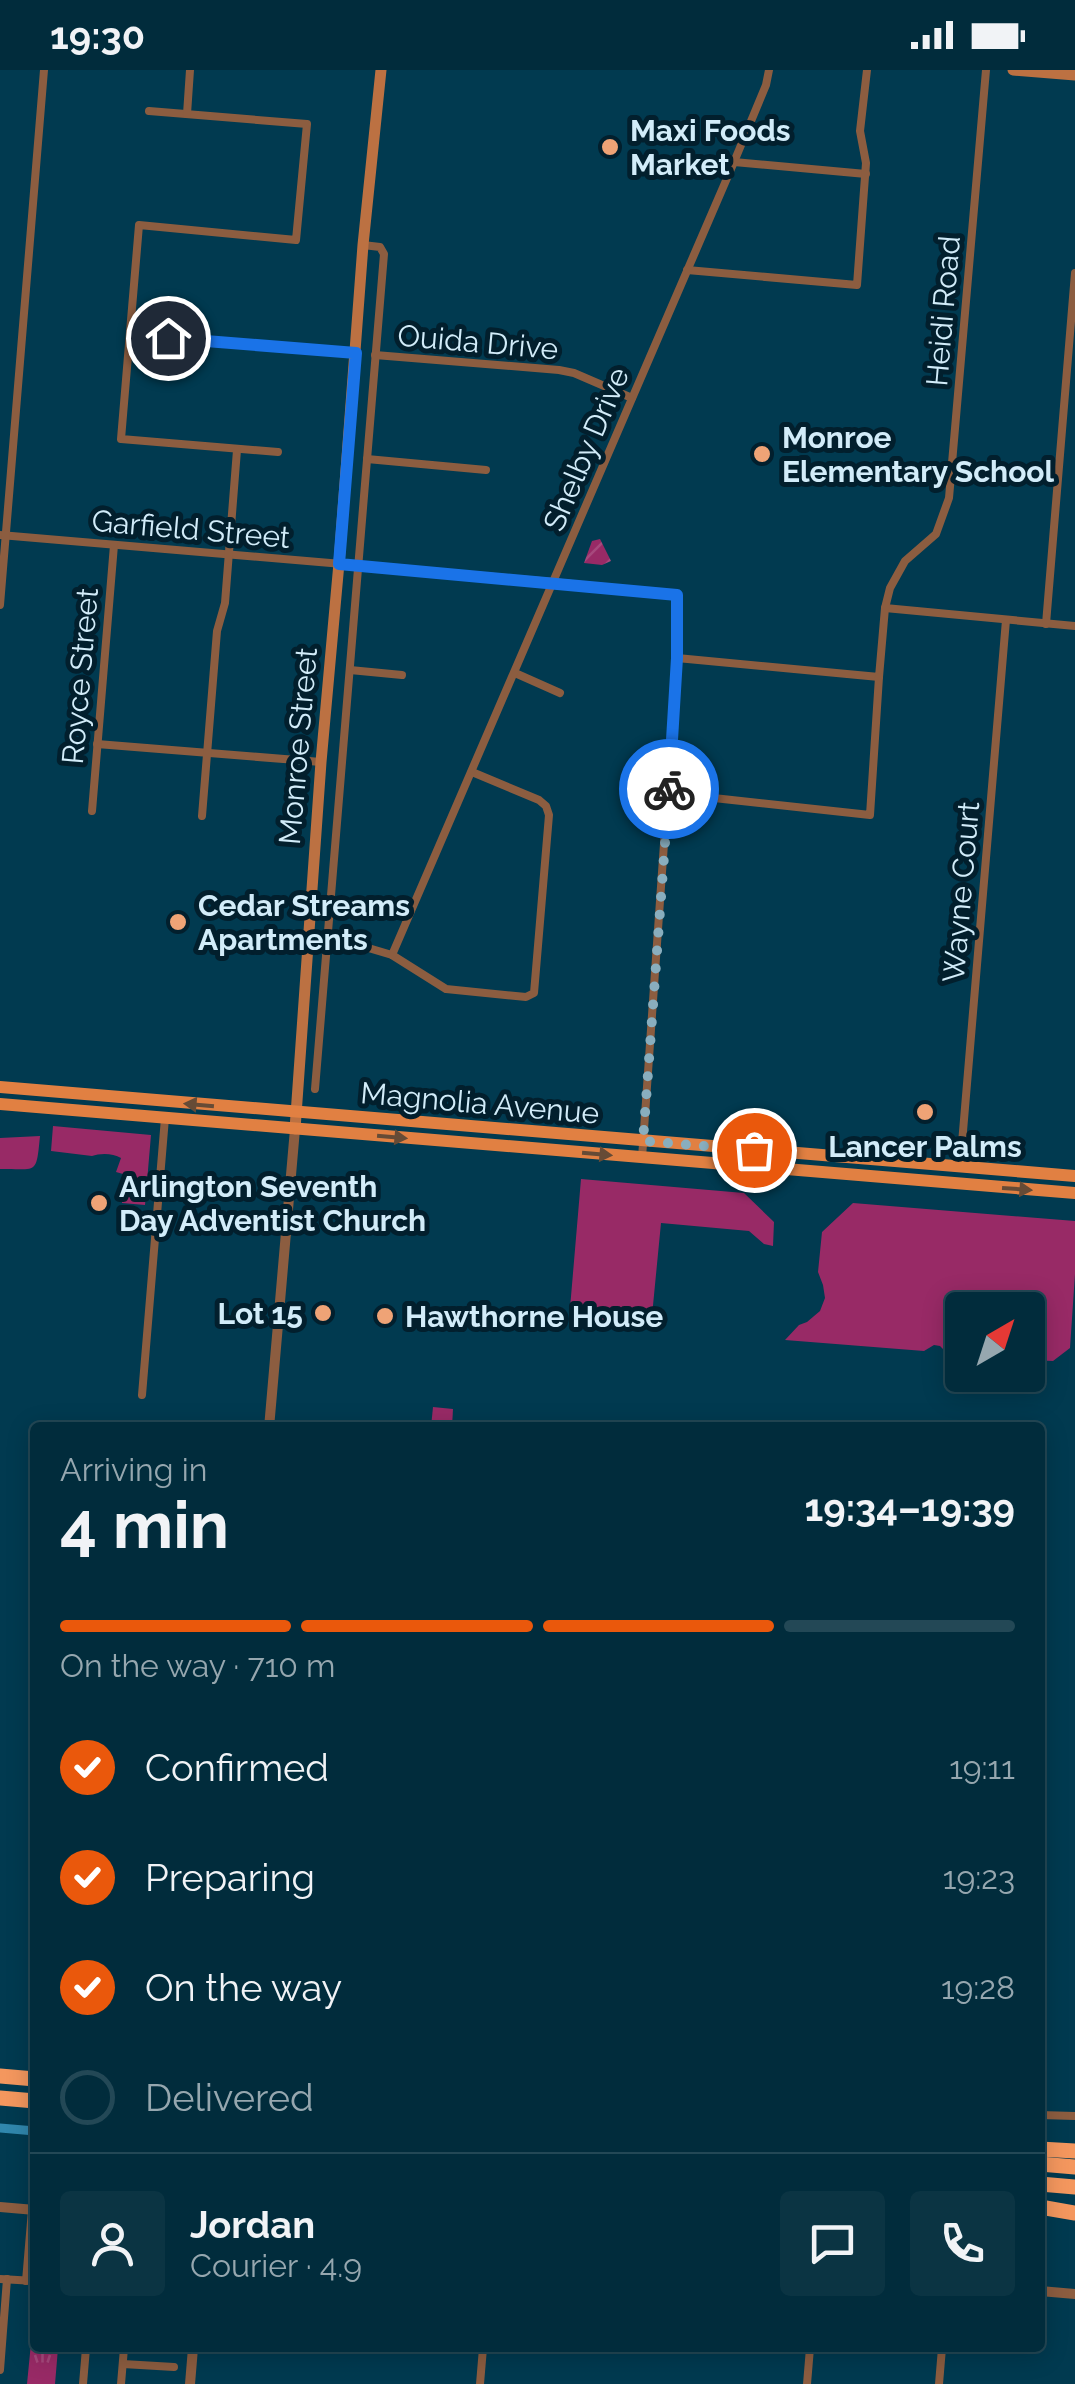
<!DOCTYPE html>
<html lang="en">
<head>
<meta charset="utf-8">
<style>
  :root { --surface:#012c3c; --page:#0b3443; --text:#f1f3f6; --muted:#96a7af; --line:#234856; --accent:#ea580c }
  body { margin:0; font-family:Raleway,sans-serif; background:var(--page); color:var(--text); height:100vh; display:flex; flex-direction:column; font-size:38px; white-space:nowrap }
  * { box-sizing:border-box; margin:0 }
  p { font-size:32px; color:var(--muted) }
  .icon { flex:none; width:55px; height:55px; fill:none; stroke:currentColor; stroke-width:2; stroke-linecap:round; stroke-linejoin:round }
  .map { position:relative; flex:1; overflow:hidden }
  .sheet { position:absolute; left:30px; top:1352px; width:1015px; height:930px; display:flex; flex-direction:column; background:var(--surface); border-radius:10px; box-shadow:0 5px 25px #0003,0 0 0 2px var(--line) }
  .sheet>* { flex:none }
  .needle { width:65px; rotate:39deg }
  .fabs { position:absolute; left:945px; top:1222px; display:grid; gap:20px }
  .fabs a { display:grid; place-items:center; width:100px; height:100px; border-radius:10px; background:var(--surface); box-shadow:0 5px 25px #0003,0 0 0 2px var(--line); font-size:50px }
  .pin { position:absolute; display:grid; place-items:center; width:85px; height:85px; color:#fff; margin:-42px; border:5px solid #fff; border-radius:50%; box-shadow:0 2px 10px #0007 }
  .courier { position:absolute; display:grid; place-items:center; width:100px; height:100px; margin:-50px; border:8px solid #1a73e8; border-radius:50%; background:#fff; color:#222; box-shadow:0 2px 12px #0007 }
  .summary em { font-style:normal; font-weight:700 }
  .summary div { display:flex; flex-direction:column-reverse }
  .summary { display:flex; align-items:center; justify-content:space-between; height:170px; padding:0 30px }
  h1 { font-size:65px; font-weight:700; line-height:75px }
  .bar { display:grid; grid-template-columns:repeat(4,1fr); gap:15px 10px; align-content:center; height:120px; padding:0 30px }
  .bar i { height:12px; border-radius:8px; background:var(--line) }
  .bar .selected { background:var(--accent) }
  .bar p { grid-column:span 4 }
  .line { display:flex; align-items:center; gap:25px; padding:0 30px; border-top:2px solid var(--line) }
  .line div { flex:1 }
  .round { display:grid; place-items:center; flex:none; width:105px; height:105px; border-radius:10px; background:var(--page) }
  ol { padding:0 30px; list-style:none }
  li { display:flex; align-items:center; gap:30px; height:110px }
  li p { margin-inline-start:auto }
  li .icon { padding:10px; border-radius:50%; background:var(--accent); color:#fff; stroke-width:4 }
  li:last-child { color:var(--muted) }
  li i { width:55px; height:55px; border:5px solid var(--line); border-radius:50% }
  .status { display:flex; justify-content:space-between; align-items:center; height:70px; padding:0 50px; background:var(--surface); direction:ltr }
  .status svg { height:28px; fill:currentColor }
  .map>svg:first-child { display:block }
</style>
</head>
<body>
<div class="status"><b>19:30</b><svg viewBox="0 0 49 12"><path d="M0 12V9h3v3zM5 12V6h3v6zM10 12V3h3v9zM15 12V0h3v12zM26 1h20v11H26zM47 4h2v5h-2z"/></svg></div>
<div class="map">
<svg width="1075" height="2314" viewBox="0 0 1075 2314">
  <defs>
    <pattern id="park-tufts" width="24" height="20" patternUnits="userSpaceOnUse" patternTransform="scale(2.5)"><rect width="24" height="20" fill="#982a66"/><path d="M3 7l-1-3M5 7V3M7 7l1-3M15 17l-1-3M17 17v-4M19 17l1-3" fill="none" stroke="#a6497d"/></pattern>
    <pattern id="garden-furrows" width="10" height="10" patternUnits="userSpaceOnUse" patternTransform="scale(2.5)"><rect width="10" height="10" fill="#982a66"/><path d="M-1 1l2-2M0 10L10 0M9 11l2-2" fill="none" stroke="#a6497d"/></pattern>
  </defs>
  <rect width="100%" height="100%" fill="#013a50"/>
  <g fill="#982a66">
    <path d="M53,1056L151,1065L145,1135L122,1133L123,1104L116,1102L121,1088C113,1083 100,1083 92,1086L51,1081Z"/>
    <path d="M40,1066C36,1107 37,1098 0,1099V1068Z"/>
    <polygon points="581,1109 744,1123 774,1152 773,1176 764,1174 749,1161 661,1153 651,1256 569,1250"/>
    <polygon points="853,1133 1075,1151 1075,1204 1070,1278 1053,1291 1028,1290 1028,1240 962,1240 962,1283 946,1282 940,1276 934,1275 924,1281 785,1270 799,1255 807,1252 820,1241 825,1228 823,1215 818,1202 822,1162"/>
    <polygon points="433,1337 453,1339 452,1357 431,1357"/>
  </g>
  <polygon fill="url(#park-tufts)" points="32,2263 35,2264 35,2278 58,2278 55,2314 27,2314"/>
  <polygon fill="url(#garden-furrows)" points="600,469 611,491 602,495 584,493 592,471"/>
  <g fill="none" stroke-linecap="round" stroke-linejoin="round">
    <polyline stroke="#3087ad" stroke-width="9" points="0,2058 35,2061"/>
    <g stroke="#8c5d40" stroke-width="8">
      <polyline points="149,41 307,54 296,170 139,155 121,369 278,382"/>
      <polyline points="187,44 190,0"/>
      <polyline points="734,92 866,104"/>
      <polyline points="687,200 857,215 866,93 860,61 867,0"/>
      <polyline points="130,264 356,283"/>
      <polyline points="375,285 559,300 574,303 632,328"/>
      <polyline points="367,389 486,400"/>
      <polyline points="0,465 553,512 677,525 677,588 642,1088"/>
      <polyline points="0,535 44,0"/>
      <polyline points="885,538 1075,556"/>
      <polyline points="1046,554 1075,203"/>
      <polyline points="677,588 879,607 885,538 890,518 905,491 936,464 949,428 986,0"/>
      <polyline points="350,600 402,605"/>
      <polyline points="515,603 560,623"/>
      <polyline points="97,674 321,692"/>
      <polyline points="668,723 870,745 879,607"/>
      <polyline points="92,741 114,475"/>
      <polyline points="202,746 217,561 225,533 237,380"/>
      <polyline points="307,868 355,874 392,885 446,919 526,927 534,923 549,745 546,736 539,730 472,702"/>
      <polyline points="392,885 734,92 766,15 769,0"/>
      <polyline points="315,1019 384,184 380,177 363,175"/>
      <polyline points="960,1097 1006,550"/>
      <polyline points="142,1325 165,1048"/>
      <polyline points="50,1356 55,1358"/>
      <polyline points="1040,2045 1075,2046"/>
      <polyline points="0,2209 35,2211"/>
      <polyline points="26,2211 32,2140"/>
      <polyline points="123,2294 174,2297"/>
      <polyline points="0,2300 7,2209"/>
      <polyline points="83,2314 86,2278"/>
      <polyline points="121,2314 124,2278"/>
      <polyline points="480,2314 483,2278"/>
      <polyline points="807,2314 810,2278"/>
      <polyline points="939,2314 942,2278"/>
    </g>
    <g stroke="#8c5d40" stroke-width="10">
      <polyline points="269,1358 295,1059"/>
      <polyline points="0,2137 35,2140"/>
      <polyline points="1040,2221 1075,2224"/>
      <polyline points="190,2314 193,2278"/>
    </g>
    <g stroke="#bc7142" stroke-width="11">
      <polyline points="1013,0 1075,5"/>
      <polyline points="295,1059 321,692 339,493 363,175 381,0"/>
    </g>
    <g stroke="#e18042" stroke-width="12">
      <polyline points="0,1017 1075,1106"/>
      <polyline points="0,1034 1075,1123"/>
    </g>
    <g stroke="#f4975e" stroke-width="15">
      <polyline points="0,2006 35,2009"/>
      <polyline points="0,2028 35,2031"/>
      <polyline points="1040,2079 1075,2081"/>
      <polyline points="1040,2094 1075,2097"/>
      <polyline points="1040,2114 1075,2117"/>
      <polyline points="1040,2137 1075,2143"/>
    </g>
  </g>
  <defs><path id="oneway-solid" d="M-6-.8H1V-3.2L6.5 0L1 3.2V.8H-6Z" transform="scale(2.5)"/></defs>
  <g fill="#664b36">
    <use href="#oneway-solid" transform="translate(199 1035) rotate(-175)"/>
    <use href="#oneway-solid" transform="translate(392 1067) rotate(5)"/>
    <use href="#oneway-solid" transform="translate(597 1084) rotate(5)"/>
    <use href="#oneway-solid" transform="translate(1017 1119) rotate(4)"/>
  </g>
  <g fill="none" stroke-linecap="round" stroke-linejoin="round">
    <polyline stroke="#89aebe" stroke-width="10" stroke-dasharray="0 18" points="669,719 643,1071 754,1080"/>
    <polyline stroke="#1a73e8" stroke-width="12" points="168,268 356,283 339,494 677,525 677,588 669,719"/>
  </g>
  <g fill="#efa376" stroke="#021f2d" stroke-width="4">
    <circle cx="610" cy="77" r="10"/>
    <circle cx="762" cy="384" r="10"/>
    <circle cx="178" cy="852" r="10"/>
    <circle cx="925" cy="1042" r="10"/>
    <circle cx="99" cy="1133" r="10"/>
    <circle cx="323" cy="1243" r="10"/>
    <circle cx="385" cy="1246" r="10"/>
  </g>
  <g text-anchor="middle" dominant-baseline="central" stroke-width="10" stroke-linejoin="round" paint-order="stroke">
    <g font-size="30" font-weight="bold" fill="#d2ecf9" stroke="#021f2d" text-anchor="start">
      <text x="630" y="60">Maxi Foods<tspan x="630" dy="34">Market</tspan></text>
      <text x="782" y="367">Monroe<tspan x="782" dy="34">Elementary School</tspan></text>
      <text x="198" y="835">Cedar Streams<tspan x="198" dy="34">Apartments</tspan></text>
      <text x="925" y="1076" text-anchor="middle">Lancer Palms</text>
      <text x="119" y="1116">Arlington Seventh<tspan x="119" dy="34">Day Adventist Church</tspan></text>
      <text x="303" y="1243" text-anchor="end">Lot 15</text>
      <text x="405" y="1246">Hawthorne House</text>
    </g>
    <g font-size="30" fill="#d2ecf9" stroke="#021f2d">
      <text transform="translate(943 241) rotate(-85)">Heidi Road</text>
      <text transform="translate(478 272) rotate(5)">Ouida Drive</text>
      <text transform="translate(586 379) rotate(-67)">Shelby Drive</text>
      <text transform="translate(191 459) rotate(5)">Garfield Street</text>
      <text transform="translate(80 606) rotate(-85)">Royce Street</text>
      <text transform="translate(298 676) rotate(-85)">Monroe Street</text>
      <text transform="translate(961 822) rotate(-85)">Wayne Court</text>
      <text transform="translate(480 1033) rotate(5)">Magnolia Avenue</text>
    </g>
  </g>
</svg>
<div class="fabs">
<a><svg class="needle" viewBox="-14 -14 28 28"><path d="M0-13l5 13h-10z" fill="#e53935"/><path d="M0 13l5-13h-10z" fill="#96a7af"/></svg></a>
</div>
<div class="pin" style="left:754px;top:1080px;background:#ea580c"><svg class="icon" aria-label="bag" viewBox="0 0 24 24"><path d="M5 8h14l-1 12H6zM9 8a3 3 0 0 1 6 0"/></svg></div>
<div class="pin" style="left:168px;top:268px;background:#1f2937"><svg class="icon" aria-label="home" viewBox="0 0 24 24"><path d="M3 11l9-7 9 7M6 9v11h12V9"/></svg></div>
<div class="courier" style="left:669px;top:719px"><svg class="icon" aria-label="bike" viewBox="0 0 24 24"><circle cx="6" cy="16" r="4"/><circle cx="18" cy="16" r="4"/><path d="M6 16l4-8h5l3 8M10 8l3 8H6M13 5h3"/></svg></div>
<section class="sheet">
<div class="summary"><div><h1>4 min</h1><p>Arriving in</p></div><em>19:34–19:39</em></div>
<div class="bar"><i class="selected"></i><i class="selected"></i><i class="selected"></i><i></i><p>On the way · 710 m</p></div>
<ol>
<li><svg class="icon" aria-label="check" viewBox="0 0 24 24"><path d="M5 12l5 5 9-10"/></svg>Confirmed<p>19:11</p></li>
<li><svg class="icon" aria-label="check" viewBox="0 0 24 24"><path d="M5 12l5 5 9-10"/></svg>Preparing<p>19:23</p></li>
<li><svg class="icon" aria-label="check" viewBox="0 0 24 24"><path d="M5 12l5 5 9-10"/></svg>On the way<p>19:28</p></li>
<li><i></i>Delivered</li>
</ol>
<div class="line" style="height:180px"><a class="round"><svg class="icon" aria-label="person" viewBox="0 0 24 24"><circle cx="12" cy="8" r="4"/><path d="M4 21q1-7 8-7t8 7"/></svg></a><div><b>Jordan</b><p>Courier · 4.9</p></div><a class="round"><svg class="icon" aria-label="chat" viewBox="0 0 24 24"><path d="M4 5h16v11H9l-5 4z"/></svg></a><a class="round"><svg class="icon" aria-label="phone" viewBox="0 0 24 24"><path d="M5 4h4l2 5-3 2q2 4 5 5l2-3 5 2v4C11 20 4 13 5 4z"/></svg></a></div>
</section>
</div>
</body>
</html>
